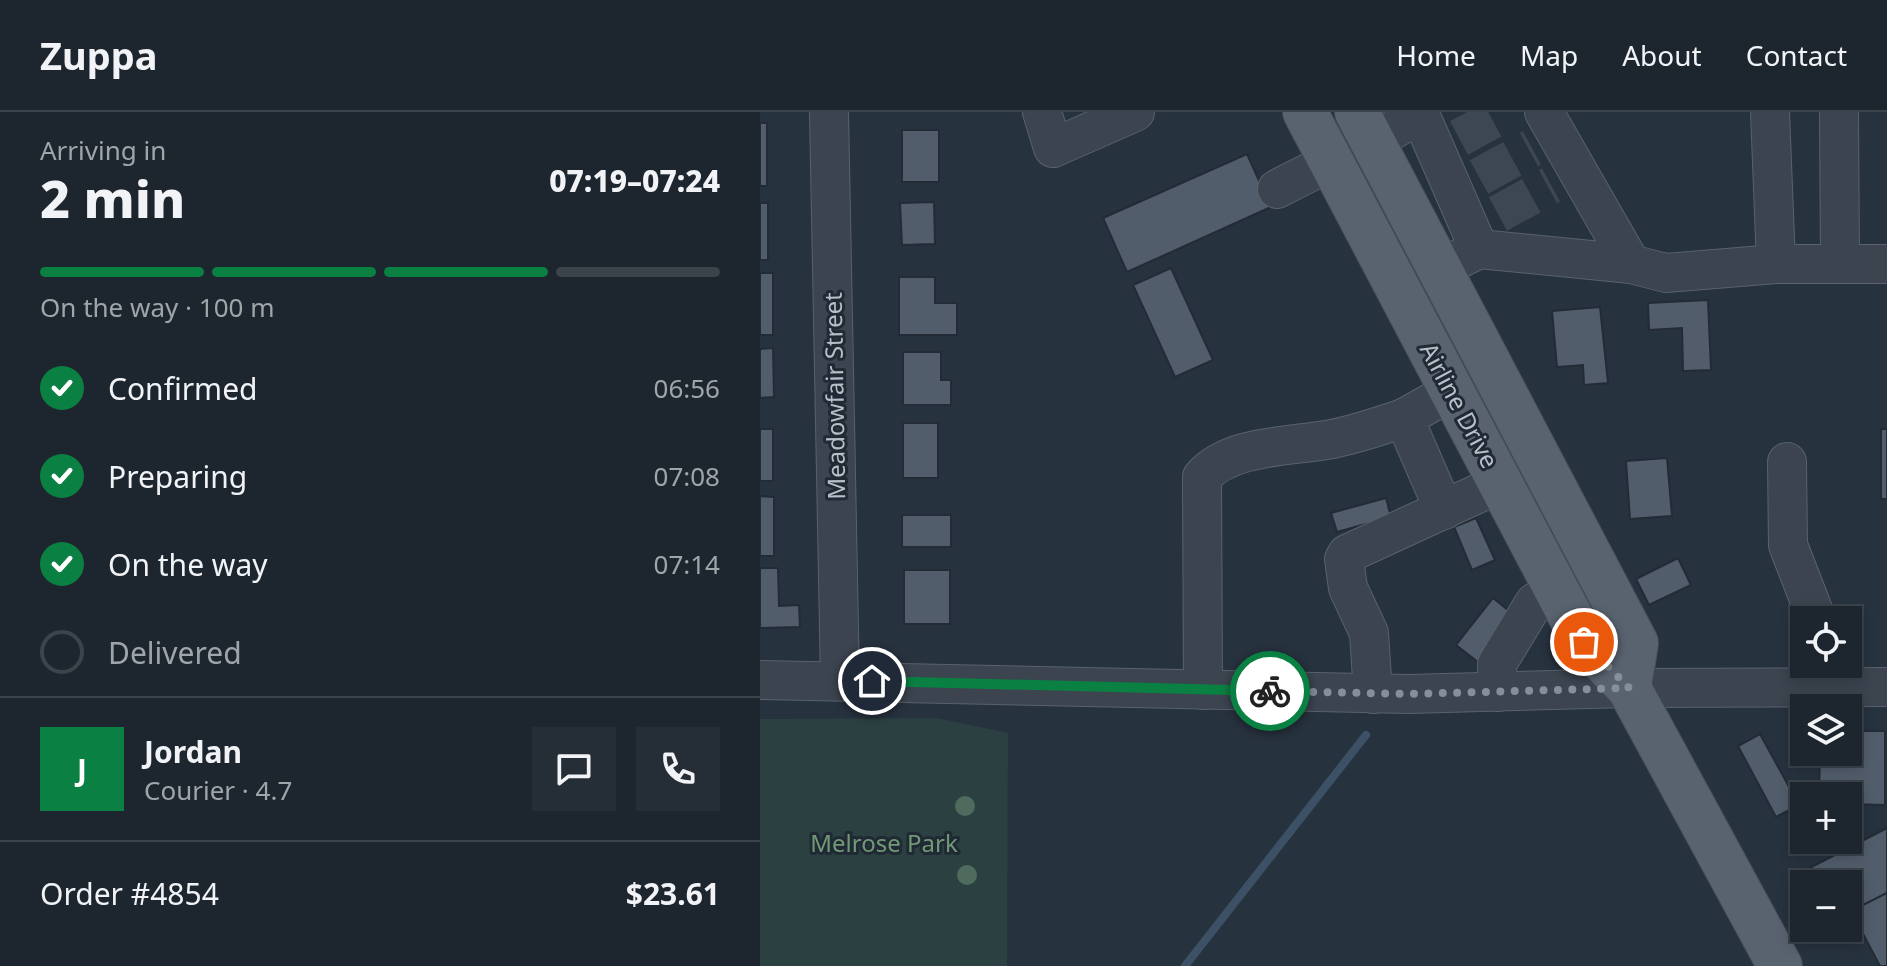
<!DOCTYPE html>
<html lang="en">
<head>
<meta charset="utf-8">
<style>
  :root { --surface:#1d262f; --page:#252e37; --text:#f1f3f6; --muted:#a0a5aa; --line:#3b434b; --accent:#0b8043 }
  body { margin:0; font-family:"Noto Sans",sans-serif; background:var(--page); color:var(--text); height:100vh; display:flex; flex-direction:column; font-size:30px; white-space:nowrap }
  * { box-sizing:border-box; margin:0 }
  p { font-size:26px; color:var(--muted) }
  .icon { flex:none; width:44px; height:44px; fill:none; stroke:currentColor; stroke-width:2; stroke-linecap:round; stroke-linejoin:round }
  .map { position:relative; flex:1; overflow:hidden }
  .drawer { display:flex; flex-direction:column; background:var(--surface); width:760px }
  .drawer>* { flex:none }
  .tools { position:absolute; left:1030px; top:494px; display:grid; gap:16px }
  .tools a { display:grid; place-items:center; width:72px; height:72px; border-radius:0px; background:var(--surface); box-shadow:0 4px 12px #0003,0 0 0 2px var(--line); font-size:40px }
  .pin { position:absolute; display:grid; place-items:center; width:68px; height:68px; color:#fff; margin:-34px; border:4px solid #fff; border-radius:50%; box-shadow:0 2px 8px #0007 }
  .courier { position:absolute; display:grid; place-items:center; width:80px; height:80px; margin:-40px; border:6px solid #0b8043; border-radius:50%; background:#fff; color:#222; box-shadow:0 2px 10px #0007 }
  .summary em { font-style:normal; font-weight:800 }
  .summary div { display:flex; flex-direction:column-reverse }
  .summary { display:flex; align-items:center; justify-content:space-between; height:136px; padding:0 40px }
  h1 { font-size:52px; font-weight:800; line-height:60px }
  .bar { display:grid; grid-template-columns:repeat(4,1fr); gap:12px 8px; align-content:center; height:96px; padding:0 40px }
  .bar i { height:10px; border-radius:6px; background:var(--line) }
  .bar .selected { background:var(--accent) }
  .bar p { grid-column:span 4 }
  .line { display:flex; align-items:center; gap:20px; padding:0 40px; border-top:2px solid var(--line) }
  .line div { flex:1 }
  .round { display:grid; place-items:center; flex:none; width:84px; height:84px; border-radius:0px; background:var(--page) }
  ol { padding:0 40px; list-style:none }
  li { display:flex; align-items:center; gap:24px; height:88px }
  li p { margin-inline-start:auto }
  li .icon { padding:8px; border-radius:50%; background:var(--accent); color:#fff; stroke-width:4 }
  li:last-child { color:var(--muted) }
  li i { width:44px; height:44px; border:4px solid var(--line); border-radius:50% }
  header { display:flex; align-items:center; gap:48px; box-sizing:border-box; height:112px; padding:0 40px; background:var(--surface); border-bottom:2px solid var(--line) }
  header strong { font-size:38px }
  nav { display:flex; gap:44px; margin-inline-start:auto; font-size:28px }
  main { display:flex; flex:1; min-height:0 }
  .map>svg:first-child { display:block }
</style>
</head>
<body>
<header>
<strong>Zuppa</strong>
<nav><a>Home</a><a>Map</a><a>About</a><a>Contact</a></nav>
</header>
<main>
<section class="drawer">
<div class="summary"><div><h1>2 min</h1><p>Arriving in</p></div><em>07:19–07:24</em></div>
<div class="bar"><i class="selected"></i><i class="selected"></i><i class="selected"></i><i></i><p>On the way · 100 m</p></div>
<ol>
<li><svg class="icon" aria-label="check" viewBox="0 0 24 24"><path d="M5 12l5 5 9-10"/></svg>Confirmed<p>06:56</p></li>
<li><svg class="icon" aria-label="check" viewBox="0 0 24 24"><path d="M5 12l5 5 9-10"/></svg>Preparing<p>07:08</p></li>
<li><svg class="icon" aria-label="check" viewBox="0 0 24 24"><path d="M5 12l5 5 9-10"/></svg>On the way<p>07:14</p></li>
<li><i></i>Delivered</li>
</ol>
<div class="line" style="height:144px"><b class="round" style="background:var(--accent);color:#fff">J</b><div><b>Jordan</b><p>Courier · 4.7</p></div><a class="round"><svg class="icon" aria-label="chat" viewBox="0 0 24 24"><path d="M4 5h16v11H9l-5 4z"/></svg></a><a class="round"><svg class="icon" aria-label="phone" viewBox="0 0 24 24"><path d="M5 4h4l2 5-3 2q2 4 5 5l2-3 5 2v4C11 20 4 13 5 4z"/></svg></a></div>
<div class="line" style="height:104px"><div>Order #4854</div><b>$23.61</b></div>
</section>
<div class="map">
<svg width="1127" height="854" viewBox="0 0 1127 854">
  <rect width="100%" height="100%" fill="#27323f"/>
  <polygon fill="#2a4041" points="177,606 248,621 247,854 0,854 0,607"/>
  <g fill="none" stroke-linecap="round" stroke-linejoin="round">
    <polyline stroke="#3d5166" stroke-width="8" points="425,854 606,623"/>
  </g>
  <g fill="#525d6c" stroke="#222b36" stroke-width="2">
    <rect x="0" y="11" width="7" height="63"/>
    <rect x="142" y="18" width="37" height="52"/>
    <polygon points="487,42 511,95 367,160 343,106"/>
    <polygon points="174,90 175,132 142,133 140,91"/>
    <rect x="0" y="91" width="8" height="57"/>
    <polygon points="411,156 453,248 415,265 373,173"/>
    <rect x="0" y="161" width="13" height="62"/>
    <polygon points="139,165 175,165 175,191 197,191 197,223 139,223"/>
    <polygon points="948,188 951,258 923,259 922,216 889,218 888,191"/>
    <polygon points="840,195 848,271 824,273 823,253 797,255 792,199"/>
    <polygon points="13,236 14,285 0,286 0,237"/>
    <polygon points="143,240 181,240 181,268 191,268 191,293 143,293"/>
    <rect x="143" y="311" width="35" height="55"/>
    <rect x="0" y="317" width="13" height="52"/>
    <rect x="1121" y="317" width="6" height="70"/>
    <polygon points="907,346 912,404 870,407 866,349"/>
    <polygon points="0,384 14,385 14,444 0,444"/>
    <polygon points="626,386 631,405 577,420 571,401"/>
    <rect x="142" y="403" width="49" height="32"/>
    <polygon points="716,406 735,448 712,458 694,415"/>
    <polygon points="918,446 931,473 889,493 876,467"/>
    <polygon points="0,456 18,456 19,494 39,493 40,515 0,516"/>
    <rect x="144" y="458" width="46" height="54"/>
    <polygon points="733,486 754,503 718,550 696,533"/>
    <polygon points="1088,619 1125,619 1125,693 1088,692 1088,684 1059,684 1060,640 1088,640"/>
    <polygon points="1000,622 1039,693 1016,705 978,634"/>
    <polygon points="1127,716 1127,781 1088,801 1088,772 1044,772 1044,787 1032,765"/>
    <polygon points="1127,781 1127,854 1120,854 1091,799"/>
  </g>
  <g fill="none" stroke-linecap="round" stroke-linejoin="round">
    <g stroke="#3d4754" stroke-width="38" stroke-dasharray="38 19" stroke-linecap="butt">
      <polyline points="699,26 747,0"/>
      <polyline points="719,65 772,36"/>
      <polyline points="738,102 791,73"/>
    </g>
    <defs>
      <g id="minor">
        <polyline points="69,0 80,568"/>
        <polyline points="282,0 293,36 375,0"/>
        <polyline points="1010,0 1016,152"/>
        <polyline points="1079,0 1080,152"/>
        <polyline points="612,30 660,2 719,137 697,148"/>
        <polyline points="517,77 570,50"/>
        <polyline points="719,137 871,152 784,0"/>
        <polyline points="871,152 906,161 1016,152 1127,152"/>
        <polyline points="1027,350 1028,433 1057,508"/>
        <polyline points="684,398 644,306 692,279"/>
        <polyline points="0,568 649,582 869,576 1127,575"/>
        <path d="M443,578L442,365C471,332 531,335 572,327C597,322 620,314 644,306"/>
        <polyline points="738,580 737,552 774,491 796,476"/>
        <polyline points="613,582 609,521 588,476 584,447 587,442 741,371"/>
      </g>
      <g id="major">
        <polyline points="545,0 824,530 869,576 1020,854"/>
        <polyline points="597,0 876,531 869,576"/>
      </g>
    </defs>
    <use href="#minor" stroke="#59626c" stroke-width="40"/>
    <use href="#major" stroke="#444d58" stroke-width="46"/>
    <use href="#minor" stroke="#3b444f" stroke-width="38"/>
    <use href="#major" stroke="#59636f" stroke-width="44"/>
  </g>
  <g fill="#4f6b5e">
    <circle cx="205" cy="694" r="10"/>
    <circle cx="207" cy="763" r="10"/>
  </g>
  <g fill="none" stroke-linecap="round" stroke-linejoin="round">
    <polyline stroke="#858e99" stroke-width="8" stroke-dasharray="0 14.4" points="510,579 649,582 869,576 824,530"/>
    <polyline stroke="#0b8043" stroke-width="10" points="112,569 510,579"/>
  </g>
  <g text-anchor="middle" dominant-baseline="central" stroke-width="6" stroke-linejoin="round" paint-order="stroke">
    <g font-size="24" fill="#b7bfc9" stroke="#202934">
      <text transform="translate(74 284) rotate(-91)">Meadowfair Street</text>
      <text transform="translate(700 293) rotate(62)">Airline Drive</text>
    </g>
    <g font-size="24" fill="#709977" stroke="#202934">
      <text x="124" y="730">Melrose Park</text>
    </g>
  </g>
</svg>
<div class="tools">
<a><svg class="icon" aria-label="locate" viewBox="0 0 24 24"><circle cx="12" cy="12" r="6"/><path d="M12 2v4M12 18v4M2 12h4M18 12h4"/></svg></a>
<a><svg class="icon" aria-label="layers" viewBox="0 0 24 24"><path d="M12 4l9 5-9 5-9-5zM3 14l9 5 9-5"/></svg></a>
<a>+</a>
<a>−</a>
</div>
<div class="pin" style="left:824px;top:530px;background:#ea580c"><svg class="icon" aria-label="bag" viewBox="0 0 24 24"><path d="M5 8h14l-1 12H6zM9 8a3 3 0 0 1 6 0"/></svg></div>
<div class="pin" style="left:112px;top:569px;background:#1f2937"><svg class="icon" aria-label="home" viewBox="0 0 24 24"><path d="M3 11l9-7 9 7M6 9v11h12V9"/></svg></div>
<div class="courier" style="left:510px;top:579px"><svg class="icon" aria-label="bike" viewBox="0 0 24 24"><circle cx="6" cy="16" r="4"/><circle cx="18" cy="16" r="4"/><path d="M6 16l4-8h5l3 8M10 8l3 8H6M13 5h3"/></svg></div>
</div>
</main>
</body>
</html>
